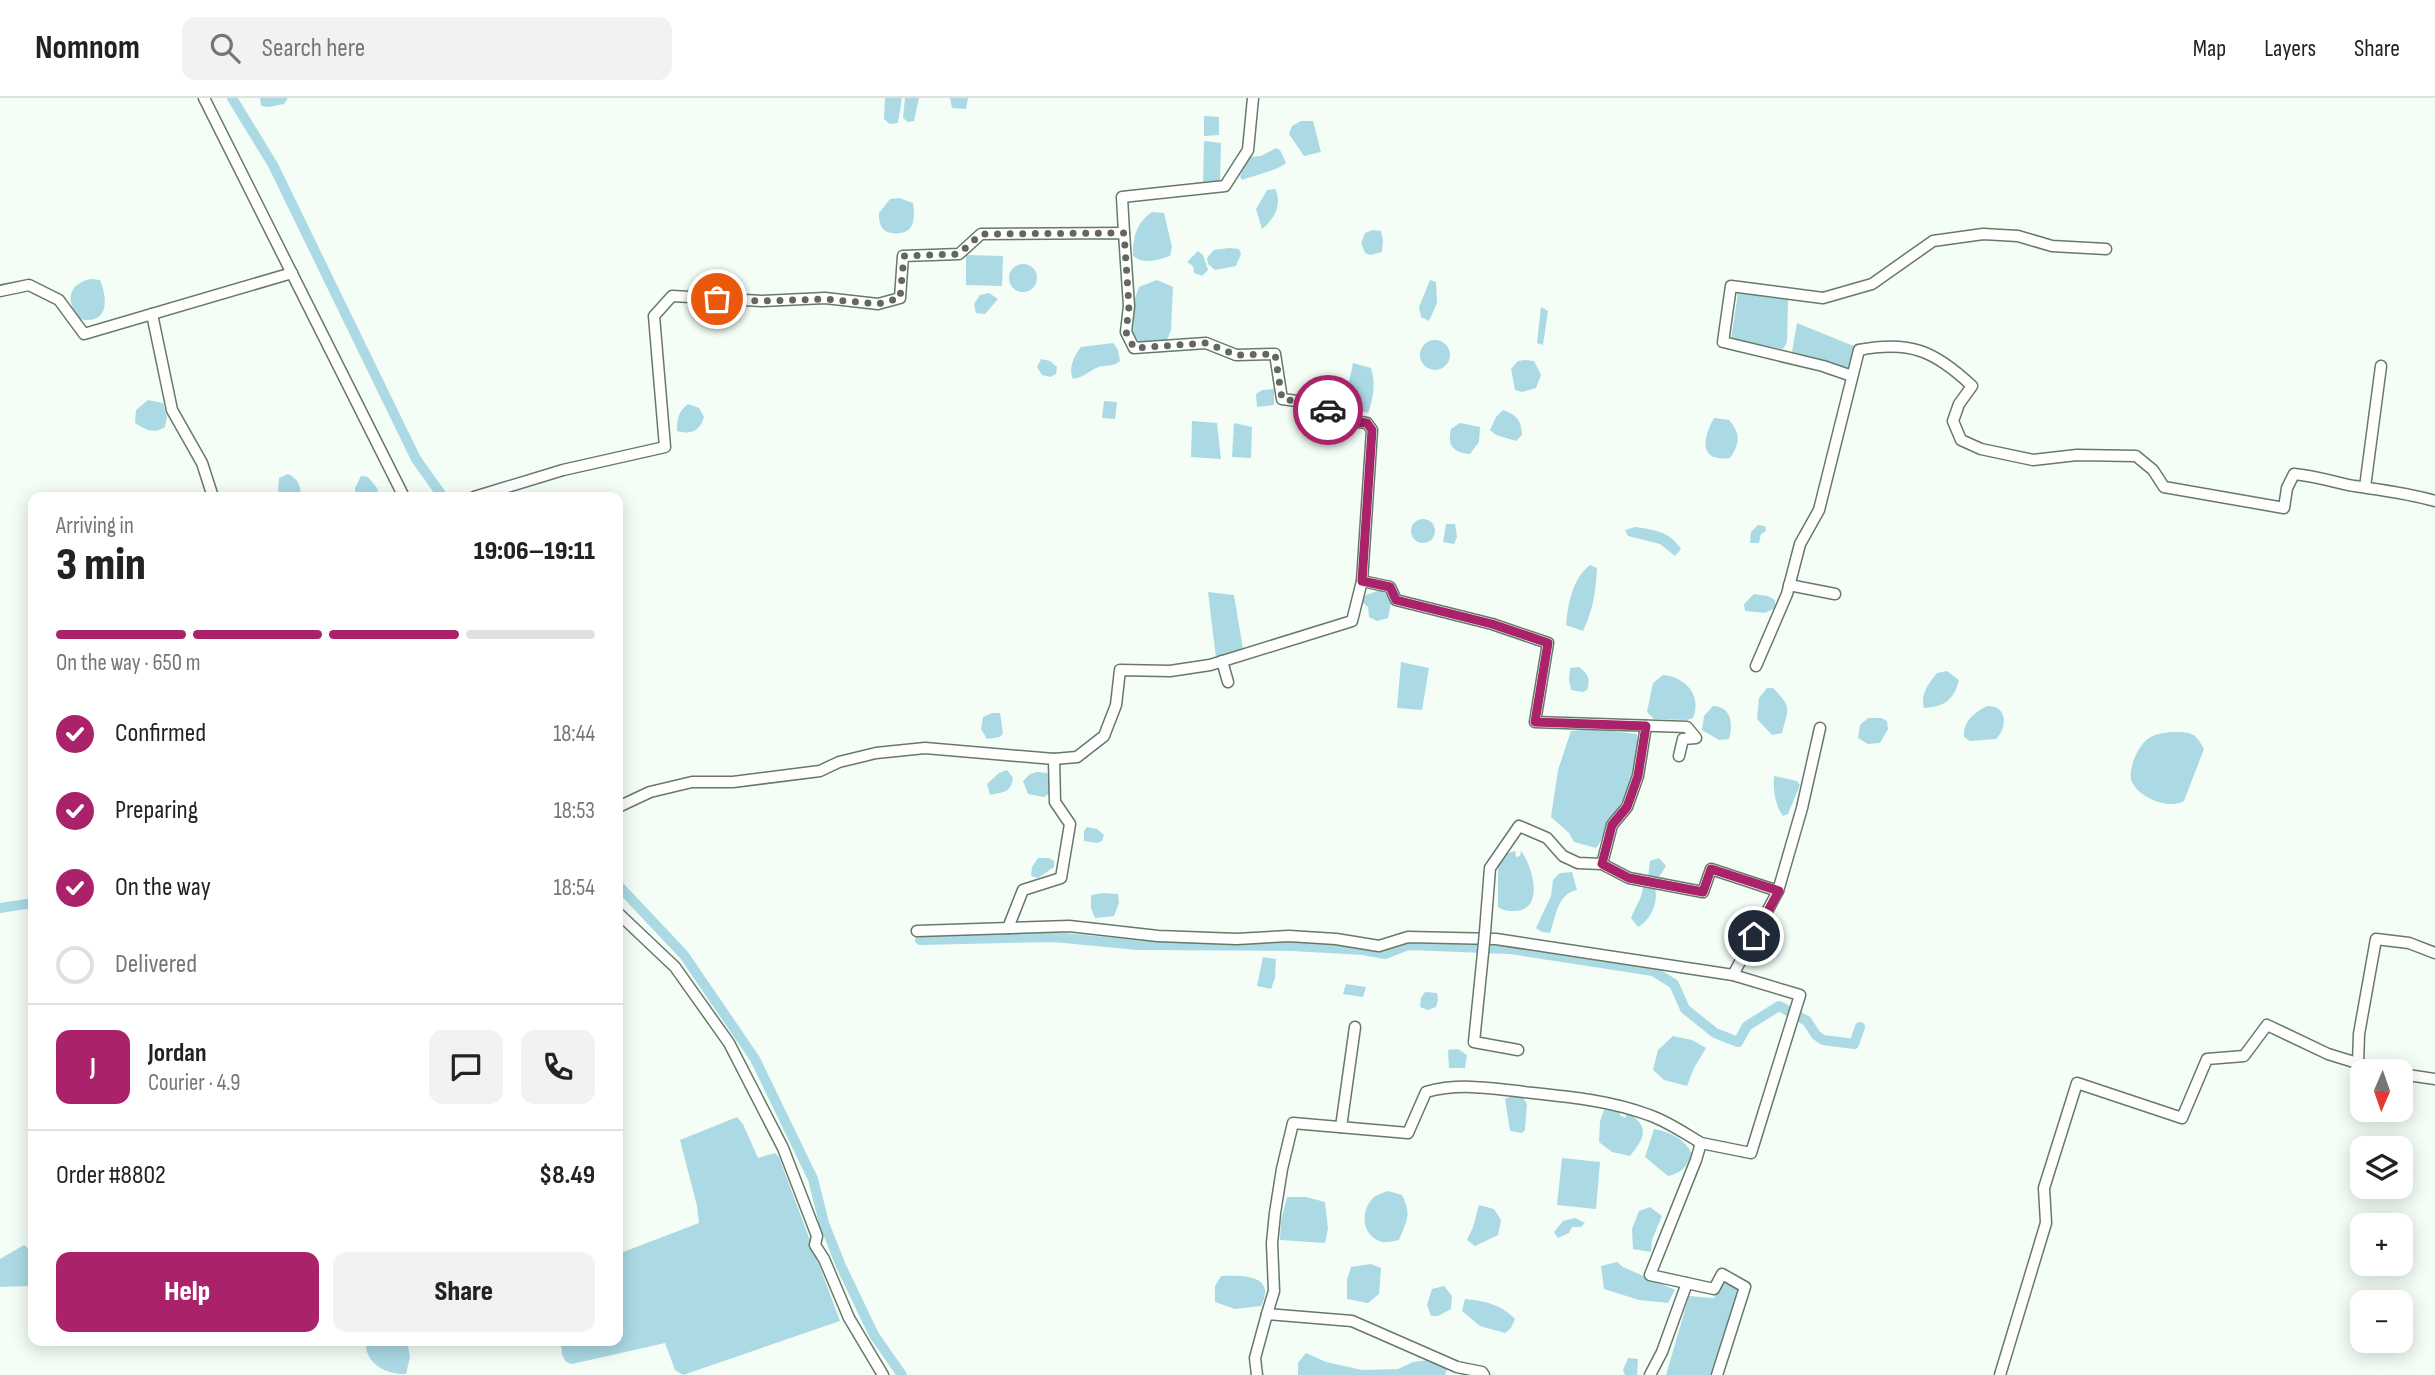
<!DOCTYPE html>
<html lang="en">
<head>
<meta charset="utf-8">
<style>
  :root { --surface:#fff; --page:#f2f2f2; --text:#222; --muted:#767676; --line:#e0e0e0; --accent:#aa2269 }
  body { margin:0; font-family:"Sofia Sans Condensed",sans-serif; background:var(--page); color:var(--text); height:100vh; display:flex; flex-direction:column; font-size:26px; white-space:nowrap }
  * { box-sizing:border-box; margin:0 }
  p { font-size:23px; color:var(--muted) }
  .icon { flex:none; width:38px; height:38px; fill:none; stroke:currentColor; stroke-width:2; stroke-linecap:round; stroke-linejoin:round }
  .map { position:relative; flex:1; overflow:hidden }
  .details { position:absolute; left:28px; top:394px; width:595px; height:854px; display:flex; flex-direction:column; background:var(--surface); border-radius:14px; box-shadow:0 4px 18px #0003 }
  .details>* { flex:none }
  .needle { width:46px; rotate:182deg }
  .fabs { position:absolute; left:2350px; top:961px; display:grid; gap:14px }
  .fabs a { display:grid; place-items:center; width:63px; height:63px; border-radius:14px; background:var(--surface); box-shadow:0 4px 18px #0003; font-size:35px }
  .pin { position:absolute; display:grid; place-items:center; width:60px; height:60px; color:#fff; margin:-30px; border:4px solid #fff; border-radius:50%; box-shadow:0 2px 7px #0007 }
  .courier { position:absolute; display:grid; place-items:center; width:70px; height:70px; margin:-35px; border:5px solid #aa2269; border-radius:50%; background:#fff; color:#222; box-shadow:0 2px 9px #0007 }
  .head em { font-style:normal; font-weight:800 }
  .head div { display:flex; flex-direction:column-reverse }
  .head { display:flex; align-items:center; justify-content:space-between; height:119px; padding:0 28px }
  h1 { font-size:46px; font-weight:800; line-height:52px }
  .bar { display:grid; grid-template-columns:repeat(4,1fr); gap:10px 7px; align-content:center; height:84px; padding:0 28px }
  .bar i { height:9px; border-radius:5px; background:var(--line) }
  .bar .active { background:var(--accent) }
  .bar p { grid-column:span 4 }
  .line { display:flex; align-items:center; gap:18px; padding:0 28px; border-top:2px solid var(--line) }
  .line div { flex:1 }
  .round { display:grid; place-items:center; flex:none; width:74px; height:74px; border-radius:14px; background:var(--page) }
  ol { padding:0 28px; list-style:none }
  li { display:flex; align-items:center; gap:21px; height:77px }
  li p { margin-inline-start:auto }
  li .icon { padding:7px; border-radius:50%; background:var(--accent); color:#fff; stroke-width:4 }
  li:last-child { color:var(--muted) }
  li i { width:38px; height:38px; border:4px solid var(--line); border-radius:50% }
  .action { display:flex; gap:14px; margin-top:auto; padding:14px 28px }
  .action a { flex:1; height:80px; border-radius:14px; background:var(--accent); color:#fff; font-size:28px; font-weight:800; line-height:80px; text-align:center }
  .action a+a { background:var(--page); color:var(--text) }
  header { display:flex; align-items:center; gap:42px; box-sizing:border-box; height:98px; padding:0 35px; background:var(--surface); border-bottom:2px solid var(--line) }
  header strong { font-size:33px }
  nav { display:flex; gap:38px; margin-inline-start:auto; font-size:24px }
  .search { width:490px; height:63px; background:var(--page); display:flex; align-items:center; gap:18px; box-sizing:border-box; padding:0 24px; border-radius:14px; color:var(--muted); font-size:26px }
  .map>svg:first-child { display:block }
</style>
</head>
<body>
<header>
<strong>Nomnom</strong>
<div class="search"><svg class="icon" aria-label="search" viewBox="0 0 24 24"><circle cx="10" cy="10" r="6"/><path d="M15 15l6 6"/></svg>Search here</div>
<nav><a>Map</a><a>Layers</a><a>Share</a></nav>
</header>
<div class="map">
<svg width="2435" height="1277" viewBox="0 0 2435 1277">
  <rect width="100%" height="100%" fill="#f4fef6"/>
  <g fill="#abdae5">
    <polygon points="260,0 288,0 284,6 269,9 261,8"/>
    <polygon points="885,0 902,0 898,25 890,26 884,21"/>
    <polygon points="905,0 919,0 914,23 908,24 903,20"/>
    <polygon points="950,0 968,0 966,11 952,10"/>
    <polygon points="1204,18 1219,19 1219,37 1204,38"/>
    <polygon points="1301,23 1313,23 1321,54 1304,58 1289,36 1292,28"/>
    <polygon points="1204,43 1221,45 1220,83 1203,84"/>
    <path d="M1276,50L1280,52L1286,65C1276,73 1256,77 1242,82L1240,78L1249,59L1261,58Z"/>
    <path d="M1275,91C1283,105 1274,122 1262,131L1256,111L1267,92Z"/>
    <path d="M899,100L913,105C914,113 915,122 911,129C906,137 890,137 884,132C879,127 879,121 879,115L890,101Z"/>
    <path d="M1152,114L1164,115L1172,149L1170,158C1157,162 1145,167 1133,158C1133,139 1136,125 1152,114Z"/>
    <polygon points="1373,132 1381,133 1383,143 1382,154 1370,157 1365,155 1361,145 1365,135"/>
    <polygon points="1229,150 1239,151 1241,156 1236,168 1215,172 1208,166 1207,160 1214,152"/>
    <polygon points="1198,153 1203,157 1208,172 1202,178 1194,175 1193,168 1187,164"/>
    <polygon points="966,157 1003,158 1002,188 966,187"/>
    <circle cx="1023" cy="180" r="14"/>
    <path d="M90,181L100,182C108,202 109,227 79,221C66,203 67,187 90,181Z"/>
    <polygon points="1157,182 1173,189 1171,232 1167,242 1139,244 1133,234 1135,200 1139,189"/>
    <polygon points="1430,182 1436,184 1437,205 1429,223 1421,219 1419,209"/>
    <polygon points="989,195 998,201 985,216 976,215 974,206 980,197"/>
    <polygon points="1738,195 1788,202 1787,244 1783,251 1731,241"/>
    <polygon points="1541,209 1548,213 1543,247 1537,245"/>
    <polygon points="1797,225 1856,249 1850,271 1792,254"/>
    <circle cx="1435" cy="257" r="15"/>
    <path d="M1113,245L1118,252L1120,263C1112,270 1104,266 1096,270C1087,275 1083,279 1073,281C1068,270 1074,258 1081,249Z"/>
    <polygon points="1041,261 1050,263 1057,269 1056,276 1051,279 1042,277 1037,269"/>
    <polygon points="1525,262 1534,263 1541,277 1536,290 1522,294 1515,292 1511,271 1518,263"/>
    <path d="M1353,265L1371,270C1376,285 1373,301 1368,315L1350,309L1345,304Z"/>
    <polygon points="1274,291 1274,307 1257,309 1256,296 1262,292"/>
    <path d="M148,302L163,305L167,319L165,329C153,337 145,331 135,325L136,312Z"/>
    <polygon points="1104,303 1117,304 1115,321 1102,320"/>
    <path d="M688,306L699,310L704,319C700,333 691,337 677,333C677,320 678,314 688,306Z"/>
    <path d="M1503,312C1517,317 1521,322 1522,337L1516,343L1496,337L1490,332L1496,319Z"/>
    <path d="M1714,320L1729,322C1741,336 1740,345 1730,360C1699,364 1702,341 1714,320Z"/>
    <polygon points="1192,323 1217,325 1221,361 1191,359"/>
    <polygon points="1234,325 1252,329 1251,360 1232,359"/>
    <path d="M1460,325L1480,329L1479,344L1470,356C1453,355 1447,347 1451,331Z"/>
    <path d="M288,376C298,380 302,389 300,399H280L278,391L279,380Z"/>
    <polygon points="361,378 368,379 377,390 379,399 355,399 355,390"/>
    <circle cx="1423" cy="433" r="12"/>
    <polygon points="1446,426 1455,426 1457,439 1454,446 1443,444"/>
    <polygon points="1758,427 1765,428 1766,433 1761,436 1759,445 1750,445 1751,434"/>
    <path d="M1635,429C1655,432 1669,433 1681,451L1675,458L1660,446L1628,438L1625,432Z"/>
    <path d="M1590,467L1597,470C1596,493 1593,512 1583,533L1566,527C1568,506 1572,481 1590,467Z"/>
    <polygon points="1380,492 1390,499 1391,505 1388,520 1377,523 1369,519 1368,509 1362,504 1366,497"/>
    <polygon points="1208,494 1234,497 1243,551 1216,560"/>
    <polygon points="1754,496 1768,498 1775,502 1775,510 1765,515 1745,513 1744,506"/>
    <polygon points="1401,564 1429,570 1422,612 1397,610"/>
    <path d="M1579,569C1588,576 1591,581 1587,592L1583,594L1571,592L1569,582L1570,570Z"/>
    <path d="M1947,573L1959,582C1954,602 1944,609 1924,610C1920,596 1929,585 1937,575Z"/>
    <path d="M1663,577C1686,579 1702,598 1693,620L1687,622L1654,621L1647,614L1653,585Z"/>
    <path d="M1767,590H1773C1793,610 1788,610 1782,635L1772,637L1757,621L1759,600Z"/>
    <path d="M1713,608C1732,609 1733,626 1729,641L1719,642L1702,632L1704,618Z"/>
    <path d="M1987,608C2007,607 2008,629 1996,641L1970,643L1964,639C1963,623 1974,615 1987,608Z"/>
    <polygon points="992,615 1000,615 1003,635 1000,639 987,641 981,631 983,619"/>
    <polygon points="1868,620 1881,620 1887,623 1888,631 1880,645 1868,646 1858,640 1860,627"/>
    <path d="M1595,631L1637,636C1638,679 1630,690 1609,726C1604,734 1602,743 1596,750L1574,744L1569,735L1551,719L1558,672L1571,633Z"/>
    <path d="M2170,634C2189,634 2195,633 2204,651L2184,703C2169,712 2139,700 2132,684C2127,672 2138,647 2149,640C2155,636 2163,635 2170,634Z"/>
    <path d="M1007,672L1013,680C1011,695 1003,694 990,697L987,686L999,675Z"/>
    <polygon points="1037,674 1047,675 1050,682 1051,694 1044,699 1028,696 1023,683 1030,676"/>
    <path d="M1774,678L1797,683L1800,687L1788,716L1783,718C1775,707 1773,692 1774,678Z"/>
    <polygon points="1087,729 1097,731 1104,737 1102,743 1097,745 1084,743 1084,733"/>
    <path d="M1515,753L1516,759L1520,758L1521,753C1533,769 1545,812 1515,813C1508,813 1504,813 1498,809V771L1502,757Z"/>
    <polygon points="1038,760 1049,760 1054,763 1054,769 1038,780 1031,778 1032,769"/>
    <polygon points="1659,760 1666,768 1658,781 1648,779 1650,763"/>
    <path d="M1572,774L1577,792C1557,796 1556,819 1550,835L1542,834L1536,830L1551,798L1553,782L1560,775Z"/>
    <path d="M1654,788C1660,802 1651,822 1638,829L1631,820C1635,809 1642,801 1643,789Z"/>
    <polygon points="1103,795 1118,796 1119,805 1114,818 1095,820 1091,810 1091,797"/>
    <polygon points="1263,859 1276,861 1275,880 1271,891 1257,888"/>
    <polygon points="1346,886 1366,889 1363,899 1343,896"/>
    <polygon points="1425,894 1437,895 1438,902 1436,909 1428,912 1420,909 1421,900"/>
    <polygon points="1673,938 1692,942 1706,950 1694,970 1687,988 1664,982 1653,972 1658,952"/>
    <polygon points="1458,951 1467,957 1465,970 1449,970 1448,952"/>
    <polygon points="1513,997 1522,998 1527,1006 1525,1032 1522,1035 1510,1033 1505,1001"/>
    <path d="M1611,1011L1619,1012L1620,1017L1625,1020L1628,1015C1651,1029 1644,1041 1630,1058L1612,1054L1599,1044L1600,1023L1604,1012Z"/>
    <polygon points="737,1019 743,1026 758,1060 775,1055 779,1059 840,1223 683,1277 675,1272 665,1245 572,1266 566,1264 562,1257 561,1243 618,1242 618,1156 699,1125 697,1108 680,1042"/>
    <path d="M1654,1031C1670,1034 1685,1041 1692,1056C1687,1068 1682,1075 1668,1078L1645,1059Z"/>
    <polygon points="1562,1060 1600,1064 1596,1111 1557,1107"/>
    <path d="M1388,1093L1402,1097C1412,1117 1407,1122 1399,1142C1394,1143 1386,1145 1382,1144C1362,1138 1360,1115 1372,1101C1376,1097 1383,1095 1388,1093Z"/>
    <polygon points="1287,1099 1306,1099 1325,1104 1328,1130 1325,1145 1280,1142 1281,1123"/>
    <polygon points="1479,1107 1494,1111 1501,1122 1498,1137 1475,1148 1467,1142 1473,1129"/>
    <polygon points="1650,1109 1662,1118 1652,1142 1651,1154 1633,1151 1632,1131 1639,1113"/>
    <polygon points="1575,1120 1585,1125 1581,1129 1572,1129 1569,1135 1558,1140 1554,1134 1563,1123"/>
    <polygon points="24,1147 29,1151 30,1188 0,1189 0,1161"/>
    <polygon points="1617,1164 1623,1169 1675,1192 1668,1205 1639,1202 1604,1191 1601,1168"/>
    <polygon points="1371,1166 1381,1170 1379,1196 1368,1205 1347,1201 1347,1182 1351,1169"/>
    <path d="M1221,1178C1242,1177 1277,1176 1261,1208L1235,1211L1215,1204V1188Z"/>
    <polygon points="1724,1185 1738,1191 1710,1277 1666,1277 1689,1198 1714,1200"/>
    <polygon points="1444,1188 1452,1198 1451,1211 1438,1218 1431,1218 1427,1207 1432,1191"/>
    <path d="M1465,1201C1485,1203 1500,1206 1515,1221L1511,1230L1505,1235L1480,1228L1462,1213Z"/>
    <path d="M366,1243H407L410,1259L406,1276C386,1277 364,1265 366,1243Z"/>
    <polygon points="1306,1255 1326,1264 1362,1272 1398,1271 1413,1264 1428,1262 1447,1271 1445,1277 1298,1277 1298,1265"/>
    <polygon points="1628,1260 1638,1261 1637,1277 1625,1277 1623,1272"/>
  </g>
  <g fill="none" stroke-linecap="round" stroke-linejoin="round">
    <g stroke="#abdae5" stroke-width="10">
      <polyline points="232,0 273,67 416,361 443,399"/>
      <polyline points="618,787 684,857 755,961 813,1081 824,1125 841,1168 874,1237 902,1277"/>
      <polyline points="0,810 33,805"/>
      <polyline points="920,842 1054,839 1137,847 1292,848 1363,852 1385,856 1408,847 1510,851 1653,873 1674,886 1685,911 1715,935 1738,944 1747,928 1779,908 1807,923 1816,937 1823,942 1854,946 1860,929"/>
    </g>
    <defs>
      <g id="street">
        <polyline points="204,0 404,399"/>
        <polyline points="1124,135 1122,99 1225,88 1248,52 1253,0"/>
        <polyline points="0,193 29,187 59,202 84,236 292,175"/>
        <polyline points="152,216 172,312 202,365 213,399"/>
        <polyline points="1852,278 1823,268 1723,244 1731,188 1823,200 1872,186 1933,143 1983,136 2018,138 2052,148 2106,151"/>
        <polyline points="2365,389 2381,268"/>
        <polyline points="474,399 563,372 665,349 654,218 672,198 762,203 825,200 878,206 900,200 903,158 959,156 981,136 1124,135 1129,208 1126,234 1134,250 1206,245 1236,257 1275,256 1282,301 1312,305 1320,313 1336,312 1344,322 1367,325 1372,332 1362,483"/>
        <polyline points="1789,487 1835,496"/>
        <polyline points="1222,563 1228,584"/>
        <path d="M1756,568L1787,496L1800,446L1819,412L1859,252C1910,242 1935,253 1972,288L1959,306L1953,323L1961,342L1981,351L2033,362L2077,357L2136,358L2153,372L2164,389L2284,410L2287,390L2294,376C2315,378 2334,384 2354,388C2381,392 2408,395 2435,403"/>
        <polyline points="618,709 650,694 692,684 733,684 820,673 839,664 876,655 925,650 1054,661 1077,659 1104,638 1116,607 1120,572 1170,573 1210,567 1352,523 1362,483 1390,489 1396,502 1492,526 1548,545 1535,624 1687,629 1696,640 1683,641 1679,658"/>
        <polyline points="1602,766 1612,727 1627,709 1638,678 1646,628"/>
        <polyline points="1778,793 1802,710 1820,630"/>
        <polyline points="618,815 675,869 729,945 783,1050 817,1138 815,1147 824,1161 849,1220 883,1277"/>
        <polyline points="1008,830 1023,792 1061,780 1070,726 1055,704 1054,661"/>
        <polyline points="917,833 1069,828 1158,838 1237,841 1289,838 1336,841 1379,848 1408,839 1496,841 1733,877 1800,897 1751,1055 1701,1045 1696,1062 1650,1177 1714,1191 1722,1176 1745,1189 1717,1277"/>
        <polyline points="1485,834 1490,770 1519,728 1547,740 1563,758 1578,765 1602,766 1629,780 1703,794 1711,771 1778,793 1733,877"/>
        <polyline points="1483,855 1474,944 1518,952"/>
        <polyline points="2358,965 2359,936 2376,841 2409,845 2435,855"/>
        <polyline points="2401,976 2435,981"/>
        <polyline points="1341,1029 1355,929"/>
        <path d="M1267,1216L1274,1193L1272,1145L1275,1115L1282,1071L1293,1025L1408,1035L1426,994C1461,984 1497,991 1533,995C1572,999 1611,1003 1649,1017C1667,1023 1684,1035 1701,1045"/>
        <polyline points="1257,1277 1255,1260 1267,1216 1352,1223 1457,1269 1482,1274 1484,1277"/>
        <polyline points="1650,1277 1662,1254 1687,1185"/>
        <polyline points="2000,1277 2046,1125 2044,1090 2077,985 2182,1020 2207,961 2244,958 2267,927 2328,956 2383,973"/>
      </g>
    </defs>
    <use href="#street" stroke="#657a68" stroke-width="13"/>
    <use href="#street" stroke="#fff" stroke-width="10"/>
    <defs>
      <polyline id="street-bridge" points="1483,855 1485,834"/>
    </defs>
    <use href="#street-bridge" stroke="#657a68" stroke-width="13" stroke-linecap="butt"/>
    <use href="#street-bridge" stroke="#fff" stroke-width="10"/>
  </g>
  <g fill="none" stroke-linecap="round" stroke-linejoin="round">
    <polyline stroke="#606861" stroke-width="7" stroke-dasharray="0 12.6" points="717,201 762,203 825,201 878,206 900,200 904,158 959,156 981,136 1124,135 1129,208 1126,234 1134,250 1206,245 1236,257 1275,256 1282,301 1312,306 1320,313 1328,312"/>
    <polyline stroke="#aa2269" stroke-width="9" points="1328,312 1336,312 1344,323 1367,325 1372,332 1362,483 1390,489 1396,502 1492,526 1548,545 1535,624 1646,628 1638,678 1627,709 1612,727 1602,766 1629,780 1703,794 1711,771 1779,793 1754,838"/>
  </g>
</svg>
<div class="fabs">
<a><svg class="needle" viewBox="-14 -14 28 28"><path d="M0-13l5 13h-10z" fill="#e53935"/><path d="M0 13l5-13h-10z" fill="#767676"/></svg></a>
<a><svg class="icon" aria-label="layers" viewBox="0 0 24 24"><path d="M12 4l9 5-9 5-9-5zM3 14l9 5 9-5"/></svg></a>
<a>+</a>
<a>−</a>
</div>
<div class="pin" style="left:717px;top:201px;background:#ea580c"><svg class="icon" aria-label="bag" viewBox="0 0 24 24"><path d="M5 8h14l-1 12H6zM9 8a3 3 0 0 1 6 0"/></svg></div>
<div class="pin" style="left:1754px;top:838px;background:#1f2937"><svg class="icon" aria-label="home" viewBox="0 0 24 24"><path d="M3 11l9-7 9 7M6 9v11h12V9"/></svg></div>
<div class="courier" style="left:1328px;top:312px"><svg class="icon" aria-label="car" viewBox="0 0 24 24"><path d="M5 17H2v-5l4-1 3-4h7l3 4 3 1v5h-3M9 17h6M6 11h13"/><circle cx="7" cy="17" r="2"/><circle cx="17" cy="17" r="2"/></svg></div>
<section class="details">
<div class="head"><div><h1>3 min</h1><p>Arriving in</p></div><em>19:06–19:11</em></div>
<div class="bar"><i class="active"></i><i class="active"></i><i class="active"></i><i></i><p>On the way · 650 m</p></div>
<ol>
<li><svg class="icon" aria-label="check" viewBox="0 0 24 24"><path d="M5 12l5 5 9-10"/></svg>Confirmed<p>18:44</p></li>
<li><svg class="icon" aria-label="check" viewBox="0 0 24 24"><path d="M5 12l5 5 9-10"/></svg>Preparing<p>18:53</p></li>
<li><svg class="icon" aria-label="check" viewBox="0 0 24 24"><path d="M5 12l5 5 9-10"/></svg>On the way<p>18:54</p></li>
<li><i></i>Delivered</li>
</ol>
<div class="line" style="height:126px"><b class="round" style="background:var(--accent);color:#fff">J</b><div><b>Jordan</b><p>Courier · 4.9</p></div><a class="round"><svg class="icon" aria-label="chat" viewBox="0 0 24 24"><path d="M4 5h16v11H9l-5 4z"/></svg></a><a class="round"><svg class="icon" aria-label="phone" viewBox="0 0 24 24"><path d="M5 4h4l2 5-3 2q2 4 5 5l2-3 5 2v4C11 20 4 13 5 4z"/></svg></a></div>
<div class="line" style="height:91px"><div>Order #8802</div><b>$8.49</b></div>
<div class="action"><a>Help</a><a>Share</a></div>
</section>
</div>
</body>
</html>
